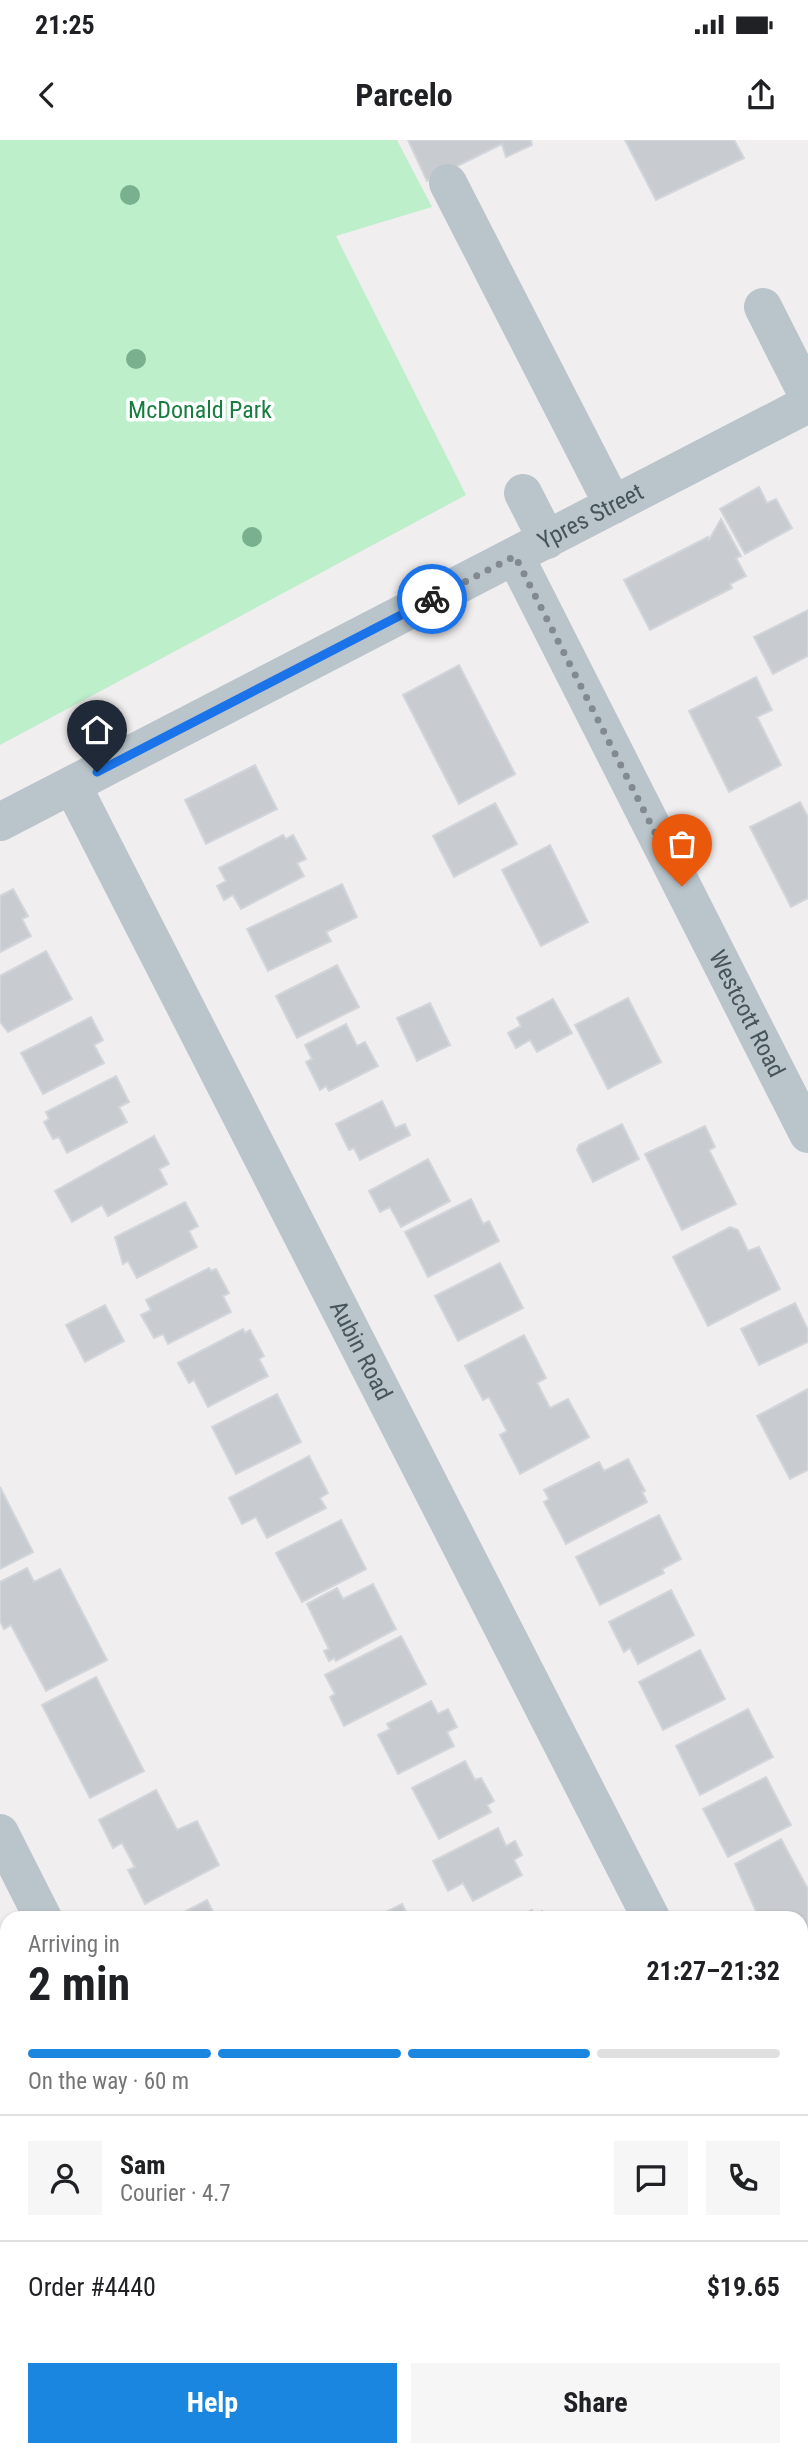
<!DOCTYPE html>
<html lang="en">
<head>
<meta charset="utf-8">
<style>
  :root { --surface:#fff; --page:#f6f6f6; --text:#202124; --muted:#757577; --line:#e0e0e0; --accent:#1a86e0 }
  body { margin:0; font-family:"Roboto Condensed",sans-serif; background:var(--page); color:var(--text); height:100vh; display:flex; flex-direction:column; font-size:26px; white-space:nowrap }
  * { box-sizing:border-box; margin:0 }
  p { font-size:23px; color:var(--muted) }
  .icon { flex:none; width:38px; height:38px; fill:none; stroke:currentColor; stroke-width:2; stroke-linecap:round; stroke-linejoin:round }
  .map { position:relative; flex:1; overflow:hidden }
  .drawer { position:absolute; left:0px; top:1771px; width:808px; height:546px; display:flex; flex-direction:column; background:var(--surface); border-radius:21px 21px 0 0; box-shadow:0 2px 5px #0004 }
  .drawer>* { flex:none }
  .pin { position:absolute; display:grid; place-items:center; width:60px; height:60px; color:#fff; margin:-72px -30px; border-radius:50% 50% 50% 0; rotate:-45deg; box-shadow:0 0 7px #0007 }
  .pin .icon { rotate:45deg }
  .courier { position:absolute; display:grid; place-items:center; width:70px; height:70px; margin:-35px; border:5px solid #1a73e8; border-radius:50%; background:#fff; color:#222; box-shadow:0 2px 9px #0007 }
  .head em { font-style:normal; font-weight:700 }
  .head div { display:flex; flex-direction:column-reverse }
  .head { display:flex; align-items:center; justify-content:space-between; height:119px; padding:0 28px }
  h1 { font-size:46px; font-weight:700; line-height:52px }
  .bar { display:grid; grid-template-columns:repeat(4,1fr); gap:10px 7px; align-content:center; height:84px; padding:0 28px }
  .bar i { height:9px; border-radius:5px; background:var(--line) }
  .bar .on { background:var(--accent) }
  .bar p { grid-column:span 4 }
  .line { display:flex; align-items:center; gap:18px; padding:0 28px; border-top:2px solid var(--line) }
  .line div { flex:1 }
  .round { display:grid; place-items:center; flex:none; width:74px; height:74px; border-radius:0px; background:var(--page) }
  .button { display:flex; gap:14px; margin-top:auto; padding:14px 28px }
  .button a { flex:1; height:80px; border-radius:0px; background:var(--accent); color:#fff; font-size:28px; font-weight:700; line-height:80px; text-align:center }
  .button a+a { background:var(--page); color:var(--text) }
  .status { display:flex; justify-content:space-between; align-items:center; height:49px; padding:0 35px; background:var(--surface); direction:ltr }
  .status svg { height:19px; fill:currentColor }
  header { display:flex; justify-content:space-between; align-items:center; height:91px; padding:0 28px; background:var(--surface); font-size:32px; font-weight:700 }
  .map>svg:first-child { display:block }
</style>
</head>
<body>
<div class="status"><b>21:25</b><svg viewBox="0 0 49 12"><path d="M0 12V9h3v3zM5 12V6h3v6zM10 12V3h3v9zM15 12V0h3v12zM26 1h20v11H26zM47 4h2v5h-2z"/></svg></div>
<header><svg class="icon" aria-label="back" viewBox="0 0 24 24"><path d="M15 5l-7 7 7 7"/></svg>Parcelo<svg class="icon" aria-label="share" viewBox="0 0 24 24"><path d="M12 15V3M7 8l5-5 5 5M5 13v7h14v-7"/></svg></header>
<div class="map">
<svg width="808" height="2317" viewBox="0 0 808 2317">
  <rect width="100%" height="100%" fill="#f1eeef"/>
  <g fill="#fcf4e8">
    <polygon points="802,2120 808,2132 808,2281 802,2283"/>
    <polygon points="7,2204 7,2310 297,2310 300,2317 0,2317 0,2207"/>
    <polygon points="347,2310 707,2310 683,2317 351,2317"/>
  </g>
  <polygon fill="#bdefcb" points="0,0 397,0 432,67 336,96 466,355 0,605"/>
  <g fill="#c8ccd1" stroke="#d2d5da" stroke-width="2">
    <polygon points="408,0 531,0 532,5 506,17 502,4 427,41"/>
    <polygon points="625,0 734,0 744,18 656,60"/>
    <polygon points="759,347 767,363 776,359 792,388 745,414 720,369"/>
    <polygon points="721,379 741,416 736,418 746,436 730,444 732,448 650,490 624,440 708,397 709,400"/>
    <polygon points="808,470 808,516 773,534 754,497"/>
    <polygon points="459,525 515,634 459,664 403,555"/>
    <polygon points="756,537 772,570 757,577 781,625 729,652 689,571"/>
    <polygon points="255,625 277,669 206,704 185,660"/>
    <polygon points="800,662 808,677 808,758 791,767 750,687"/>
    <polygon points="495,663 517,704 454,737 433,696"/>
    <polygon points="283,695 286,699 293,695 306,719 297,723 304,736 241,769 233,755 224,760 217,746 226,741 219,728"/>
    <polygon points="550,705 588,782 541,806 502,730"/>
    <polygon points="342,744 357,777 326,792 331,801 268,831 247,789"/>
    <polygon points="13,749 28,776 22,779 31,796 0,812 0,756"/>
    <polygon points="46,811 72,859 8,892 0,882 0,836"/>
    <polygon points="337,825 359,867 297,898 276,856"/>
    <polygon points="628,858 661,922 608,949 575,885"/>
    <polygon points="553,859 572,893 537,912 530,900 516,908 508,893 521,886 517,878"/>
    <polygon points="430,863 450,905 417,921 397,878"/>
    <polygon points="91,877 103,900 94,905 104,923 43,954 21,913"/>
    <polygon points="346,884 357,906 365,902 378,926 329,951 326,946 320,950 306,922 312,919 305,905"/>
    <polygon points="116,936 129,962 119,967 127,982 67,1013 59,997 53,999 44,982 49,979 46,972"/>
    <polygon points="382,961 395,988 405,984 410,995 360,1020 354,1008 349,1010 336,984"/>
    <polygon points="622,984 639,1019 593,1042 577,1010 579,1005"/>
    <polygon points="705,986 715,1007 709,1010 736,1064 682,1090 645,1014"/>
    <polygon points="154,996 169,1024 159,1029 167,1044 108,1076 102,1065 72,1082 55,1051"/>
    <polygon points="428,1019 450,1061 401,1087 390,1067 380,1072 369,1051"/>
    <polygon points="471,1059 483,1084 489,1081 499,1101 428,1137 405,1092"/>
    <polygon points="185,1062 198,1086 189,1091 197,1107 137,1138 128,1121 123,1124 115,1097"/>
    <polygon points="730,1087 738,1090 748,1111 759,1107 780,1149 708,1186 673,1117"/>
    <polygon points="500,1123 523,1168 458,1201 435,1156"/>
    <polygon points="209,1128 211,1131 216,1129 229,1153 223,1156 231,1172 168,1204 163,1194 154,1198 141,1175 151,1170 146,1160"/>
    <polygon points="795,1163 808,1190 808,1202 759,1225 741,1189"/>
    <polygon points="105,1165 124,1201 85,1222 66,1185"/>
    <polygon points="243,1189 245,1193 250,1190 264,1216 259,1219 268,1236 208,1267 194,1240 189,1243 178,1223"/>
    <polygon points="524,1195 546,1238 537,1243 550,1268 568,1259 589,1297 520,1334 500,1295 507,1291 489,1257 483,1260 465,1226"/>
    <polygon points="808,1249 808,1330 790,1339 757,1276"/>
    <polygon points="277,1254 301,1302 236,1334 212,1287"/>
    <polygon points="309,1316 328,1353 320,1358 326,1368 267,1398 256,1377 242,1384 229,1358"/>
    <polygon points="628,1319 645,1351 642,1352 647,1362 566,1404 544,1362 549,1359 544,1350 599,1322 604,1331"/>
    <polygon points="0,1347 33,1412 0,1429"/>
    <polygon points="659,1375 681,1419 662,1429 664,1433 600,1465 576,1417"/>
    <polygon points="341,1380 366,1429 302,1462 276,1413"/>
    <polygon points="27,1428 34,1442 60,1429 107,1520 46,1551 11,1485 4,1489 0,1481 0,1442"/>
    <polygon points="373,1444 396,1489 336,1521 334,1518 329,1521 324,1511 329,1509 307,1464 337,1448 343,1459"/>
    <polygon points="671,1450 694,1495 638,1524 630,1508 624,1512 609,1482"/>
    <polygon points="401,1496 426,1544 344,1586 330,1557 335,1554 325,1535"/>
    <polygon points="700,1510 725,1559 663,1590 639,1542"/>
    <polygon points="96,1537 144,1631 90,1658 42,1565"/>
    <polygon points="431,1561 438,1574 448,1569 457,1587 447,1592 454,1606 398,1634 378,1595 390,1589 387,1584"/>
    <polygon points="748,1569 773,1617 700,1655 676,1606"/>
    <polygon points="465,1621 475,1640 481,1638 494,1661 487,1665 491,1672 439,1699 412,1648"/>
    <polygon points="766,1637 791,1685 728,1717 703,1669"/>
    <polygon points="156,1650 177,1690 197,1681 219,1725 145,1764 128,1730 135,1727 122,1703 113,1708 99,1680"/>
    <polygon points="498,1688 506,1706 515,1701 522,1715 514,1720 522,1735 473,1761 463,1743 448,1751 433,1721"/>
    <polygon points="781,1699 808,1749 808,1787 802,1791 802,1778 759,1778 735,1724"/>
    <polygon points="207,1760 216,1778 173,1778"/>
    <polygon points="402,1764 409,1778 374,1778"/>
    <polygon points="532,1770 534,1775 542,1771 546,1778 515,1778"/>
    <polygon points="808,1803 808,1874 802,1862 802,1806"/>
    <polygon points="7,1935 7,2049 6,2050 0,2039 0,1938"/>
    <polygon points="7,2057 7,2081 0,2067 0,2061"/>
    <polygon points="802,2198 808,2210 808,2229 802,2232"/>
    <polygon points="9,2310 22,2310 25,2317 0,2317"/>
    <polygon points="51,2310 217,2310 220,2317 39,2317"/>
    <polygon points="394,2310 577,2310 577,2311 556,2317 397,2317"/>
  </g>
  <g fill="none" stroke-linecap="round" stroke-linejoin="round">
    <g stroke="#bac5cb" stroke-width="38">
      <polyline points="448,43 613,365"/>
      <polyline points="763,167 808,256"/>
      <polyline points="523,353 547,400"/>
      <path id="s1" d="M515,416L808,994"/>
      <path id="s2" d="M72,645L651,1778"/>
      <path id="s3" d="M0,682L808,264"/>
      <polyline points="0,1693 43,1778"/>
      <polyline points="802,2073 808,2086"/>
      <polyline points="0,2209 7,2206"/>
      <polyline points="314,2310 318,2317"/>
    </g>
  </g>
  <g fill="#79b08e">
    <circle cx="130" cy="55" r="10"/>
    <circle cx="136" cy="219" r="10"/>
    <circle cx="252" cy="397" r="10"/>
  </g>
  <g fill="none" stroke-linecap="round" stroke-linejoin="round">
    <polyline stroke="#828a8f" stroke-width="7" stroke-dasharray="0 12.6" points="432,459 515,416 682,746"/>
    <polyline stroke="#1a73e8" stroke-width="9" points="97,632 432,459"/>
  </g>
  <g text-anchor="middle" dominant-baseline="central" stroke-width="7" stroke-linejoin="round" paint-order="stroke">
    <g font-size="24" fill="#177d3f" stroke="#fff">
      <text x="200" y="270">McDonald Park</text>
    </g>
    <g font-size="24" fill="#47545c" stroke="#fff">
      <text stroke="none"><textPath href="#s3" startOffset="665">Ypres Street</textPath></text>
      <text stroke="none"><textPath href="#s1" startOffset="513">Westcott Road</textPath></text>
      <text stroke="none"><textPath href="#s2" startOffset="635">Aubin Road</textPath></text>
    </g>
  </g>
</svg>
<div class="pin" style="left:682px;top:746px;background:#ea580c"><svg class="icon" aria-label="bag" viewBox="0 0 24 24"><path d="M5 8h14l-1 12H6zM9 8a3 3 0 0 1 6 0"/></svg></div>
<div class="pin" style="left:97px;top:632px;background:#1f2937"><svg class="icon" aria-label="home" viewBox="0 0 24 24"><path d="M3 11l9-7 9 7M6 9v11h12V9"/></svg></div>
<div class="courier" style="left:432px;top:459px"><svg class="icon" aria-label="bike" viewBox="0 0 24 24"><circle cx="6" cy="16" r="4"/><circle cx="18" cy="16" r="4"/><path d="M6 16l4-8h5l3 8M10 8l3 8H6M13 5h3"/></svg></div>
<section class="drawer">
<div class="head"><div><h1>2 min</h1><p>Arriving in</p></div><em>21:27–21:32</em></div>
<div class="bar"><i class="on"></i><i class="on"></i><i class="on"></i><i></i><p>On the way · 60 m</p></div>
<div class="line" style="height:126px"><a class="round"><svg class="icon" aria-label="person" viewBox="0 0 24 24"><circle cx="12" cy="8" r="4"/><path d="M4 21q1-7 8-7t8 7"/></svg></a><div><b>Sam</b><p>Courier · 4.7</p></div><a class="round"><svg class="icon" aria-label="chat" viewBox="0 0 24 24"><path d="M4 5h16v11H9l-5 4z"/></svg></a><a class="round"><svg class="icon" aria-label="phone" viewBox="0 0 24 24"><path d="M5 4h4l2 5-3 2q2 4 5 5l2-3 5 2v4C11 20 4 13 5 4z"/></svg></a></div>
<div class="line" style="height:91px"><div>Order #4440</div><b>$19.65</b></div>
<div class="button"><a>Help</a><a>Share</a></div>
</section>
</div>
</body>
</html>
